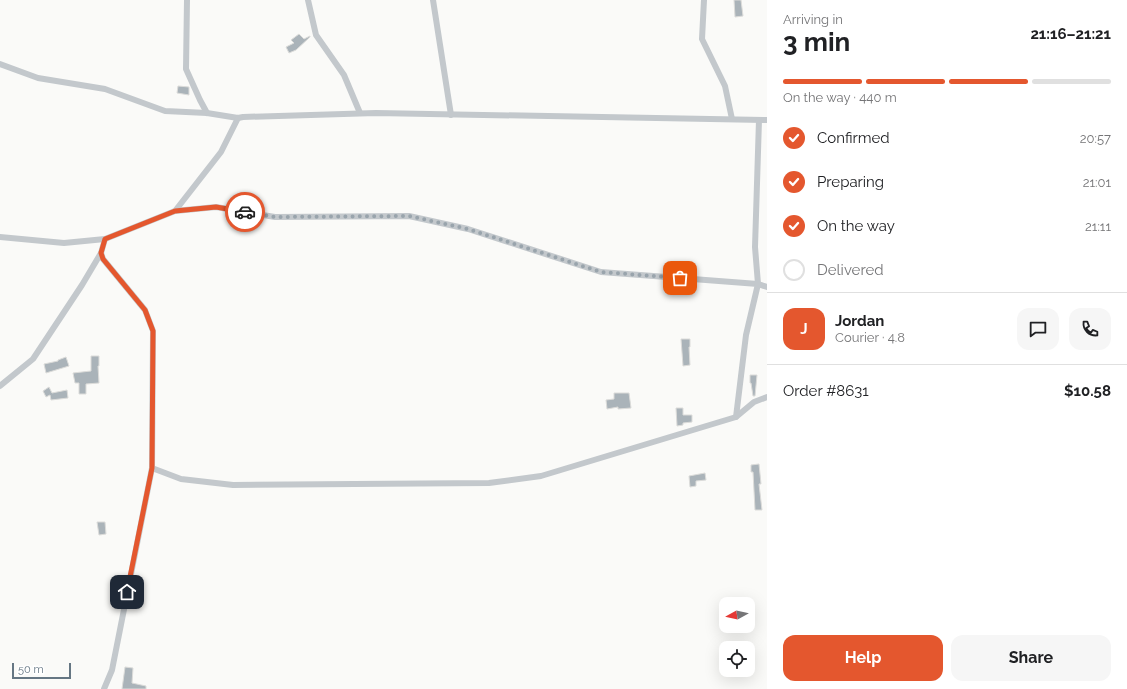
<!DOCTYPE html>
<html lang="en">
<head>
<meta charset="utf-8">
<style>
  :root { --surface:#fff; --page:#f6f6f6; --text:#202124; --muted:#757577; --line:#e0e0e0; --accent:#e4572e }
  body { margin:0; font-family:Raleway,sans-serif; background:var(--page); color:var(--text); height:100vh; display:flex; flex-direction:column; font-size:15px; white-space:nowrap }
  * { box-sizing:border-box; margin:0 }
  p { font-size:13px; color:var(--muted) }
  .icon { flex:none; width:22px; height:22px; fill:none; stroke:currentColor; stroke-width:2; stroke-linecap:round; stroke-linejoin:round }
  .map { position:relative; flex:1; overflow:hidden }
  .sheet { display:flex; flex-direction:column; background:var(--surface); width:360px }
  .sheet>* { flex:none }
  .needle { width:26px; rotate:262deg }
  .controls { position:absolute; left:719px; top:597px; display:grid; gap:8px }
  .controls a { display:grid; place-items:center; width:36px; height:36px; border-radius:8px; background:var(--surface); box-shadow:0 4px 16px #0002; font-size:20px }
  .scale { position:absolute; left:12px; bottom:10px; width:59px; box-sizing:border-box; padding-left:4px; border:2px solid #657683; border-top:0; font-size:11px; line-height:14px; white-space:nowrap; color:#657683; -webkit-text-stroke:3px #fff; paint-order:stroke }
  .pin { position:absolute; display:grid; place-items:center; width:34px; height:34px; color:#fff; margin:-17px; border-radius:8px; box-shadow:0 2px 6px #0006 }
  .courier { position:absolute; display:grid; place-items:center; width:40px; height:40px; margin:-20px; border:3px solid #e4572e; border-radius:50%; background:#fff; color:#222; box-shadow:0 1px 5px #0007 }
  .headline em { font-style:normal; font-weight:700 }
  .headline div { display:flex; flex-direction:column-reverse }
  .headline { display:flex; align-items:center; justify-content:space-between; height:68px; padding:0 16px }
  h1 { font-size:26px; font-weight:700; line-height:30px }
  .bar { display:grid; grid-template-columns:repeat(4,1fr); gap:6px 4px; align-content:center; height:48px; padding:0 16px }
  .bar i { height:5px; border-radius:3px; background:var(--line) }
  .bar .current { background:var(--accent) }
  .bar p { grid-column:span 4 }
  .line { display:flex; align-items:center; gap:10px; padding:0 16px; border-top:1px solid var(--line) }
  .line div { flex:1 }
  .round { display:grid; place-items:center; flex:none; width:42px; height:42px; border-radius:12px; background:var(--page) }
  ol { padding:0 16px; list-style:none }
  li { display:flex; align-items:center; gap:12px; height:44px }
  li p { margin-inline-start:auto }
  li .icon { padding:4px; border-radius:50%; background:var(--accent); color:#fff; stroke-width:4 }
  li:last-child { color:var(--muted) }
  li i { width:22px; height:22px; border:2px solid var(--line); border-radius:50% }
  .primary-button { display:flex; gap:8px; margin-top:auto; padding:8px 16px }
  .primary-button a { flex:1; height:46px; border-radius:12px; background:var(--accent); color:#fff; font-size:16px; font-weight:700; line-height:46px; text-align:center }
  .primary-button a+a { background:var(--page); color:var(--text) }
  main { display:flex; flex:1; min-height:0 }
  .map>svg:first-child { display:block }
</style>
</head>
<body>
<main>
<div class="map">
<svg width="767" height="689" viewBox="0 0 767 689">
  <rect width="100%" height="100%" fill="#fafaf8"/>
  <g fill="#aab3b9" stroke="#dcdcda">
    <polygon points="734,0 741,0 743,16 735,17"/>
    <polygon points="299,34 304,39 310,36 310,37 296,50 289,53 286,47 294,43 291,40"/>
    <polygon points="178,86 189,87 189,95 177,93"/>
    <polygon points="681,339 690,339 690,347 689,347 690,365 683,366"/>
    <polygon points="91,356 99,356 99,366 98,366 99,383 86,384 86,394 79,394 79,383 75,383 73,373 91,371"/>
    <polygon points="66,357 69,366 46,373 44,364 58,361 58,360"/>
    <polygon points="750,375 757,375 755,396 753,396 751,383 750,383"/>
    <polygon points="49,387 52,393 67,390 68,398 51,400 50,395 46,397 43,391"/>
    <polygon points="614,393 629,393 631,408 618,409 618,407 607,409 606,400 614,399"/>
    <polygon points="676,408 683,408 683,415 692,415 692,422 683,423 683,425 677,426"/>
    <polygon points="759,464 761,484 759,484 762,510 755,510 753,472 751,472 751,465"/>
    <polygon points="705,473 706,480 696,481 696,486 690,487 689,476"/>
    <polygon points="97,522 105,522 106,534 99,535"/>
    <polygon points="125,667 133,668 132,683 146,686 146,689 122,689"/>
  </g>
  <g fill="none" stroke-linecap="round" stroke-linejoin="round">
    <g stroke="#c3c8cc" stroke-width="6">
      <polyline points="187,0 186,69 200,100 207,113"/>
      <polyline points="308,0 316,35 344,75 360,113"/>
      <polyline points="433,0 451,115"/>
      <polyline points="704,0 702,39 725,86 732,119"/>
      <polyline points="0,64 38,78 105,89 165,111 207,113 238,118 243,117 376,113 767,120"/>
      <polyline points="175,211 216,207 275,217 409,216 468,229 601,272 758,284 767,287"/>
      <polyline points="0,237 64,243 105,239 175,211 221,152 238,118"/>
      <polyline points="101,253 103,259 145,310 153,331 152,468 112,670 104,689"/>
      <polyline points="0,386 33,359 82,285 101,253 105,239"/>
      <polyline points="736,417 746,335 758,284 755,247 759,120"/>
      <polyline points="152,468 181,479 233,485 489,483 541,476 736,417 754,402 767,397"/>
    </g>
  </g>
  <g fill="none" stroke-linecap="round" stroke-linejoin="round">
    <polyline stroke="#99a4ac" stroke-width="4" stroke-dasharray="0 7.2" points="245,212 275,217 409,216 468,229 601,272 680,278"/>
    <polyline stroke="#e4572e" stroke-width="5" points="127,592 152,468 153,331 145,310 103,259 101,253 105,239 175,211 216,207 245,212"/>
  </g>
</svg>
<div class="controls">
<a><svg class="needle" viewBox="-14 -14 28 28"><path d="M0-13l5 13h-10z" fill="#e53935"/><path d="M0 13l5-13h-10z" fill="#757577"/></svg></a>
<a><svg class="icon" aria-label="locate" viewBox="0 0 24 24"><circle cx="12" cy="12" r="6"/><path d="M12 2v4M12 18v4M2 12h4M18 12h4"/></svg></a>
</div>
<div class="scale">50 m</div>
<div class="pin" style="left:680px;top:278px;background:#ea580c"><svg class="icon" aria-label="bag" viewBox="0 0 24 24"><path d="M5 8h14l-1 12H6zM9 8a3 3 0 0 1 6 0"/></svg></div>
<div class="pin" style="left:127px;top:592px;background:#1f2937"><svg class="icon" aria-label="home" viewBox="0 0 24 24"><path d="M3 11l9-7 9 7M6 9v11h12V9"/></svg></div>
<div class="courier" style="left:245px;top:212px"><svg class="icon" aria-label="car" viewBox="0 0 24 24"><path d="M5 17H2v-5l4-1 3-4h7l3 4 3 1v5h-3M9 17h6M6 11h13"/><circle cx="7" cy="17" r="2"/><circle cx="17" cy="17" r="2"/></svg></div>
</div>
<section class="sheet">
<div class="headline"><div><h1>3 min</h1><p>Arriving in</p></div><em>21:16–21:21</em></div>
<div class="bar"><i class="current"></i><i class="current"></i><i class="current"></i><i></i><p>On the way · 440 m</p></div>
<ol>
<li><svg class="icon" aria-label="check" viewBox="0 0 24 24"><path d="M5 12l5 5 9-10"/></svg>Confirmed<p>20:57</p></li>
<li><svg class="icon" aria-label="check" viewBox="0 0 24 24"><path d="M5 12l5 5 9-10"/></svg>Preparing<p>21:01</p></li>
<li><svg class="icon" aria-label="check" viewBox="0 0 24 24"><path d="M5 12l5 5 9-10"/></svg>On the way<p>21:11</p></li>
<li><i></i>Delivered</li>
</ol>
<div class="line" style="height:72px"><b class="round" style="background:var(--accent);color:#fff">J</b><div><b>Jordan</b><p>Courier · 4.8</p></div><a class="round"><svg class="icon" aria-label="chat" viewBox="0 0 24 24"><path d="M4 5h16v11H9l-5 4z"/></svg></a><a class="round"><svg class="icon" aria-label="phone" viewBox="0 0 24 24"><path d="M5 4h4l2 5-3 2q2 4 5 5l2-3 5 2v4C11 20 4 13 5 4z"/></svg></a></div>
<div class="line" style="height:52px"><div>Order #8631</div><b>$10.58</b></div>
<div class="primary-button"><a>Help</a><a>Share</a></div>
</section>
</main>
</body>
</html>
